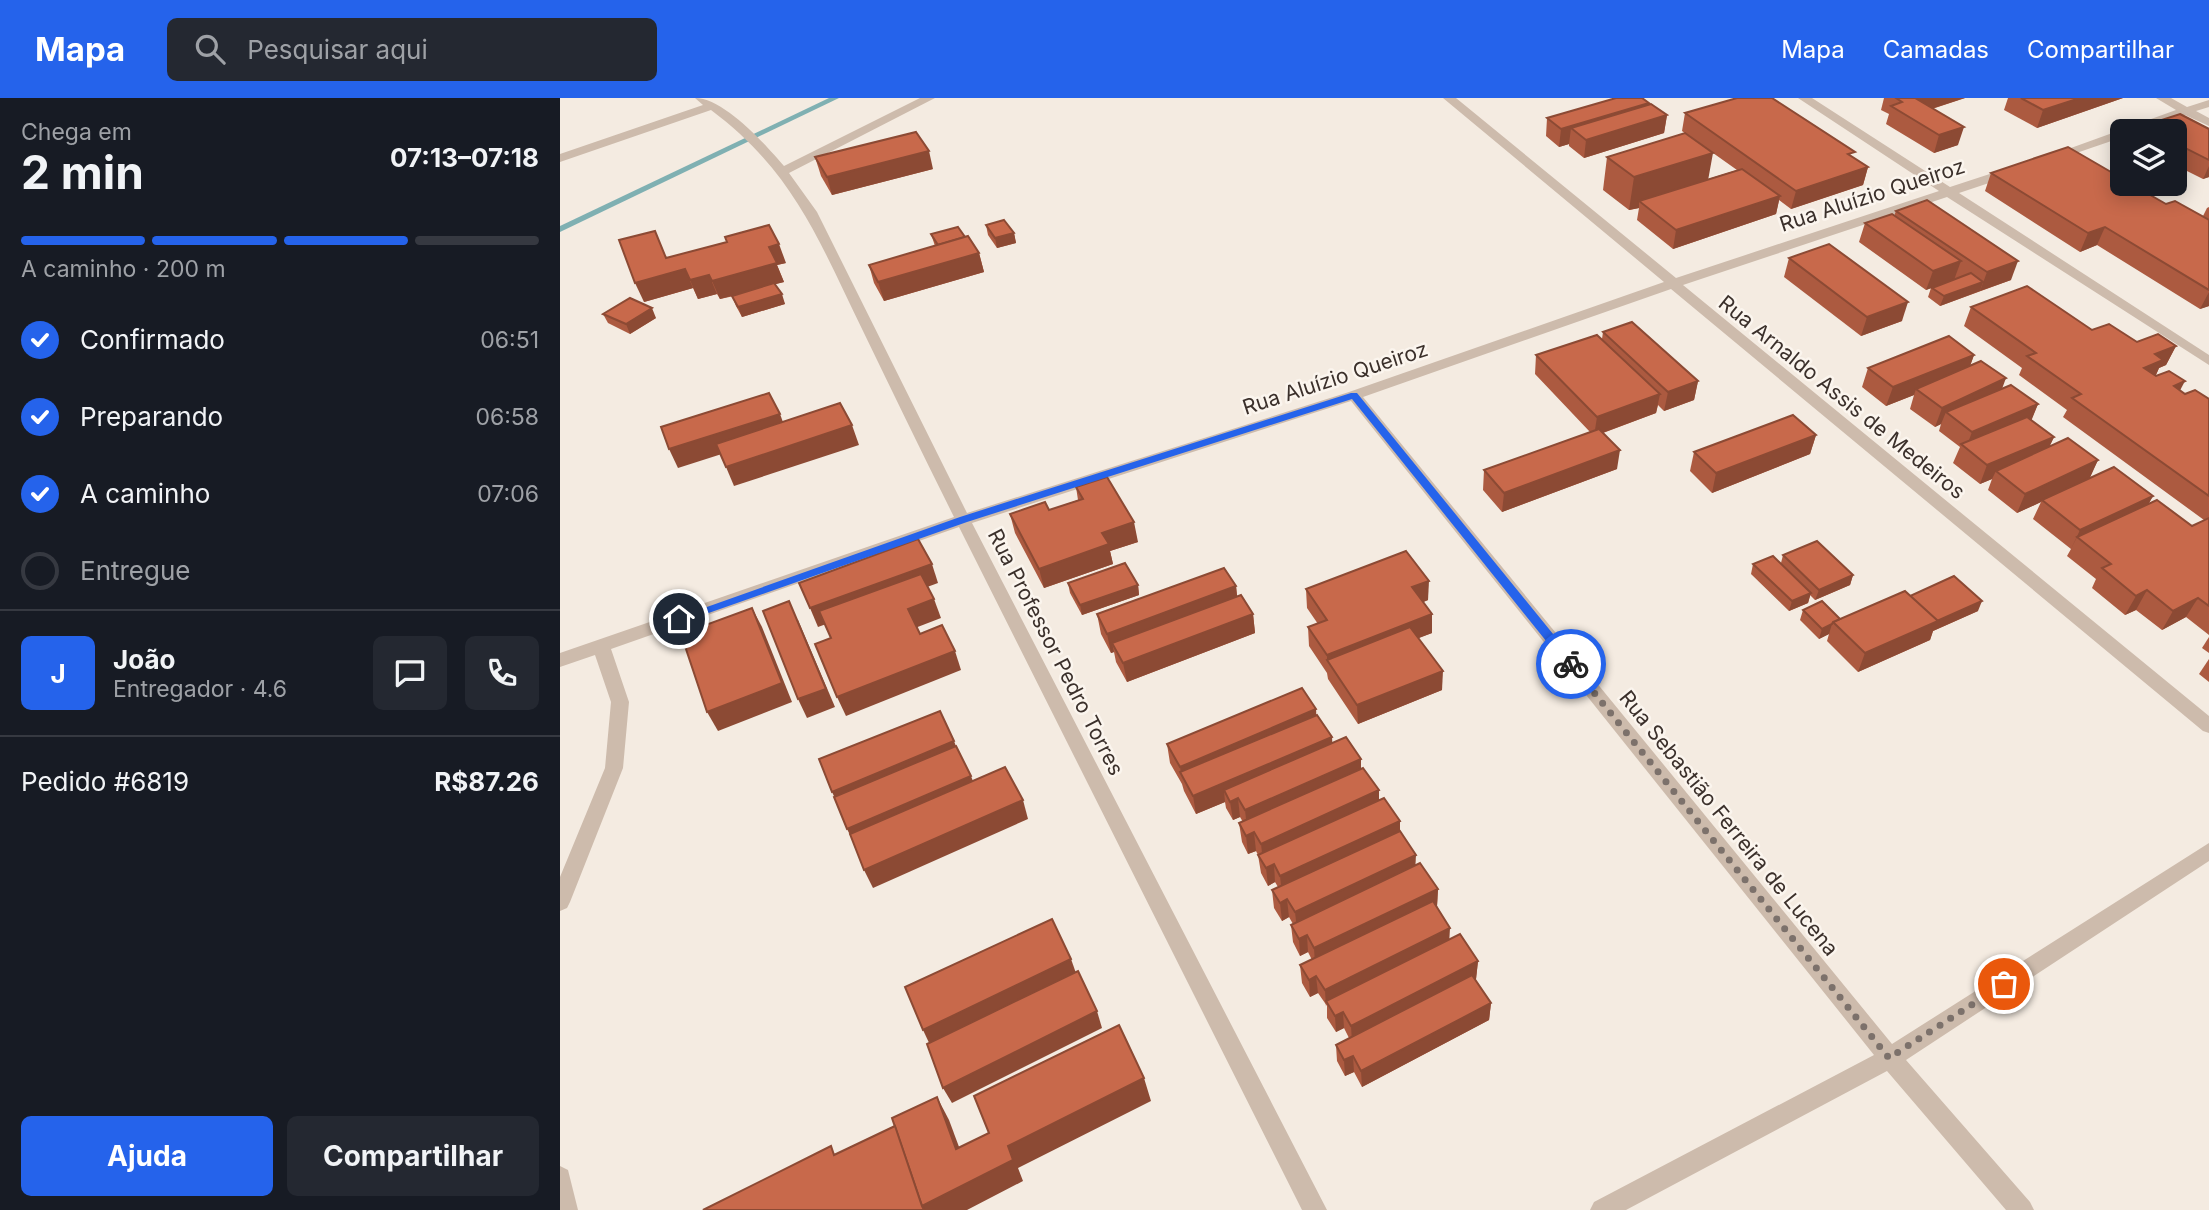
<!DOCTYPE html>
<html lang="pt">
<head>
<meta charset="utf-8">
<style>
  :root { --surface:#171b24; --page:#242831; --text:#f1f3f6; --muted:#9ea1a6; --line:#363941; --accent:#2563eb }
  body { margin:0; font-family:Inter,sans-serif; background:var(--page); color:var(--text); height:100vh; display:flex; flex-direction:column; font-size:26px; white-space:nowrap }
  * { box-sizing:border-box; margin:0 }
  p { font-size:23px; color:var(--muted) }
  .icon { flex:none; width:38px; height:38px; fill:none; stroke:currentColor; stroke-width:2; stroke-linecap:round; stroke-linejoin:round }
  .map { position:relative; flex:1; overflow:hidden }
  .sheet { display:flex; flex-direction:column; background:var(--surface); width:560px }
  .sheet>* { flex:none }
  .fabs { position:absolute; left:1550px; top:21px; display:grid; gap:14px }
  .fabs a { display:grid; place-items:center; width:77px; height:77px; border-radius:10px; background:var(--surface); box-shadow:0 4px 18px #0003; font-size:35px }
  .pin { position:absolute; display:grid; place-items:center; width:60px; height:60px; color:#fff; margin:-30px; border:4px solid #fff; border-radius:50%; box-shadow:0 2px 7px #0007 }
  .courier { position:absolute; display:grid; place-items:center; width:70px; height:70px; margin:-35px; border:5px solid #2563eb; border-radius:50%; background:#fff; color:#222; box-shadow:0 2px 9px #0007 }
  .summary em { font-style:normal; font-weight:700 }
  .summary div { display:flex; flex-direction:column-reverse }
  .summary { display:flex; align-items:center; justify-content:space-between; height:119px; padding:0 21px }
  h1 { font-size:46px; font-weight:700; line-height:52px }
  .bar { display:grid; grid-template-columns:repeat(4,1fr); gap:10px 7px; align-content:center; height:84px; padding:0 21px }
  .bar i { height:9px; border-radius:5px; background:var(--line) }
  .bar .on { background:var(--accent) }
  .bar p { grid-column:span 4 }
  .line { display:flex; align-items:center; gap:18px; padding:0 21px; border-top:2px solid var(--line) }
  .line div { flex:1 }
  .round { display:grid; place-items:center; flex:none; width:74px; height:74px; border-radius:10px; background:var(--page) }
  ol { padding:0 21px; list-style:none }
  li { display:flex; align-items:center; gap:21px; height:77px }
  li p { margin-inline-start:auto }
  li .icon { padding:7px; border-radius:50%; background:var(--accent); color:#fff; stroke-width:4 }
  li:last-child { color:var(--muted) }
  li i { width:38px; height:38px; border:4px solid var(--line); border-radius:50% }
  .primary-button { display:flex; gap:14px; margin-top:auto; padding:14px 21px }
  .primary-button a { flex:1; height:80px; border-radius:10px; background:var(--accent); color:#fff; font-size:28px; font-weight:700; line-height:80px; text-align:center }
  .primary-button a+a { background:var(--page); color:var(--text) }
  header { display:flex; align-items:center; gap:42px; box-sizing:border-box; height:98px; padding:0 35px; background:var(--accent); color:#fff }
  header strong { font-size:33px }
  nav { display:flex; gap:38px; margin-inline-start:auto; font-size:24px }
  .search { width:490px; height:63px; background:var(--page); display:flex; align-items:center; gap:18px; box-sizing:border-box; padding:0 24px; border-radius:10px; color:var(--muted); font-size:26px }
  main { display:flex; flex:1; min-height:0 }
  .map>svg:first-child { display:block }
</style>
</head>
<body>
<header>
<strong>Mapa</strong>
<div class="search"><svg class="icon" aria-label="search" viewBox="0 0 24 24"><circle cx="10" cy="10" r="6"/><path d="M15 15l6 6"/></svg>Pesquisar aqui</div>
<nav><a>Mapa</a><a>Camadas</a><a>Compartilhar</a></nav>
</header>
<main>
<section class="sheet">
<div class="summary"><div><h1>2 min</h1><p>Chega em</p></div><em>07:13–07:18</em></div>
<div class="bar"><i class="on"></i><i class="on"></i><i class="on"></i><i></i><p>A caminho · 200 m</p></div>
<ol>
<li><svg class="icon" aria-label="check" viewBox="0 0 24 24"><path d="M5 12l5 5 9-10"/></svg>Confirmado<p>06:51</p></li>
<li><svg class="icon" aria-label="check" viewBox="0 0 24 24"><path d="M5 12l5 5 9-10"/></svg>Preparando<p>06:58</p></li>
<li><svg class="icon" aria-label="check" viewBox="0 0 24 24"><path d="M5 12l5 5 9-10"/></svg>A caminho<p>07:06</p></li>
<li><i></i>Entregue</li>
</ol>
<div class="line" style="height:126px"><b class="round" style="background:var(--accent);color:#fff">J</b><div><b>João</b><p>Entregador · 4.6</p></div><a class="round"><svg class="icon" aria-label="chat" viewBox="0 0 24 24"><path d="M4 5h16v11H9l-5 4z"/></svg></a><a class="round"><svg class="icon" aria-label="phone" viewBox="0 0 24 24"><path d="M5 4h4l2 5-3 2q2 4 5 5l2-3 5 2v4C11 20 4 13 5 4z"/></svg></a></div>
<div class="line" style="height:91px"><div>Pedido #6819</div><b>R$87.26</b></div>
<div class="primary-button"><a>Ajuda</a><a>Compartilhar</a></div>
</section>
<div class="map">
<svg width="1649" height="1112" viewBox="0 0 1649 1112">
  <rect width="100%" height="100%" fill="#f4ebe1"/>
  <g fill="none" stroke-linecap="round" stroke-linejoin="round">
    <polygon fill="#7fb0b2" fill-rule="evenodd" points="269,0 279,0 0,134 0,128"/>
    <g fill="#cdbbac" fill-rule="evenodd">
      <path d="M135,0C164,0 205,46 224,68L360,0H375L229,75L257,114L407,415L789,294L1104,184L883,0H896L1116,180L1379,93L1238,0H1252L1390,89L1445,71H1453V77L1399,95L1649,257V267L1387,99L1123,187L1649,618V635L1643,633L1111,191L803,299L1332,946L1649,745V763L1346,962L1470,1104L1474,1112H1446L1327,973L1066,1112H1030L1034,1104L1314,957L791,303L412,425L767,1112H742L399,429L51,551L69,604L63,670L10,804L7,810L0,813V779L45,670L51,604L35,557L0,569V555L394,419C363,357 333,295 303,233C259,143 234,74 151,12L0,64V56L143,7Z"/>
      <polygon points="1596,0 1611,0 1627,9 1649,2 1649,9 1636,13 1649,20 1649,28 1625,17 1578,33 1563,33 1563,39 1496,62 1486,59 1616,12"/>
      <polygon points="0,1068 8,1072 18,1112 0,1112"/>
    </g>
  </g>
  <g fill="#ac5a40">
    <polygon points="1324,0 1405,0 1372,11 1398,47 1374,55 1326,26 1329,16 1321,12"/>
    <polygon points="1448,0 1563,0 1477,30 1444,12"/>
    <polygon points="1088,7 1107,17 1104,35 1024,60 1009,48 1009,46 999,49 986,38 987,20"/>
    <polygon points="1125,15 1293,60 1308,69 1303,87 1231,111 1219,102 1216,116 1113,151 1077,122 1079,110 1069,112 1043,92 1047,59 1148,81 1177,72 1122,33"/>
    <polygon points="1583,28 1649,31 1649,79 1643,81 1615,67 1615,33 1581,33"/>
    <polygon points="255,59 373,71 272,97 261,78"/>
    <polygon points="1431,75 1643,118 1647,110 1649,109 1649,208 1640,211 1537,147 1520,154 1425,93"/>
    <polygon points="1336,113 1451,182 1380,208 1368,199 1371,190 1366,192 1299,144 1305,125 1334,118"/>
    <polygon points="426,127 454,135 456,145 437,150 428,137"/>
    <polygon points="371,136 405,139 419,155 424,174 324,203 314,185 309,167 375,148"/>
    <polygon points="107,160 226,165 217,167 224,184 215,186 225,206 182,219 176,208 172,198 174,198 160,201 157,196 138,201 133,190 84,204"/>
    <polygon points="1229,160 1342,223 1301,238 1224,179"/>
    <polygon points="1411,209 1532,232 1577,244 1616,248 1606,267 1599,270 1596,277 1625,296 1649,301 1649,537 1626,519 1602,532 1576,512 1565,517 1532,490 1536,481 1507,458 1511,451 1473,421 1481,404 1457,415 1428,392 1432,381 1420,386 1393,365 1400,349 1379,333 1381,326 1375,329 1350,311 1354,297 1326,308 1302,289 1308,270 1414,257 1410,268 1442,290 1478,306 1471,322 1494,339 1489,349 1538,362 1529,380 1593,398 1589,405 1632,428 1644,422 1503,319 1507,312 1459,277 1462,270 1404,228"/>
    <polygon points="43,216 96,220 70,236 48,225"/>
    <polygon points="1043,234 1138,283 1134,302 1104,313 1098,307 1096,315 1043,335 1057,371 942,414 923,392 924,372 1030,334 975,276 976,257 1042,241"/>
    <polygon points="1256,337 1250,356 1152,395 1130,373 1134,354"/>
    <polygon points="516,389 578,444 550,453 553,466 484,490 455,435 450,416 489,412 518,402"/>
    <polygon points="1223,457 1293,477 1290,487 1255,502 1250,497 1248,505 1229,513 1191,476 1193,466 1221,465"/>
    <polygon points="508,485 578,487 579,497 522,517 510,495"/>
    <polygon points="676,488 677,498 693,516 695,535 567,584 556,564 554,554 551,555 541,536 537,516"/>
    <polygon points="746,491 868,502 863,504 872,535 858,540 882,592 798,626 768,581 767,575 749,548 748,529 758,526 747,510"/>
    <polygon points="1350,498 1418,513 1373,533 1370,542 1298,574 1267,543 1269,536 1259,541 1240,522 1243,512 1280,521"/>
    <polygon points="1649,539 1649,555 1642,550"/>
    <polygon points="1649,561 1649,584 1639,576"/>
    <polygon points="756,611 756,617 772,645 801,661 801,671 819,692 819,702 840,733 856,768 878,791 877,808 889,841 918,863 916,881 915,881 931,905 929,922 802,989 794,974 785,978 777,963 776,947 789,940 784,930 776,934 767,920 767,908 758,895 750,899 742,885 740,867 752,862 748,854 740,858 733,844 731,827 733,826 729,819 722,823 714,810 712,792 718,789 715,784 708,788 701,775 698,757 696,753 688,756 682,744 679,725 683,724 680,719 673,722 666,710 665,704 636,716 624,693 622,686 610,665 607,646"/>
  </g>
  <g fill="#8c4a34">
    <polygon points="1355,0 1405,0 1349,18"/>
    <polygon points="1520,0 1563,0 1477,30 1483,12"/>
    <polygon points="1089,5 1086,23 1011,30 1009,46 999,49 1001,31"/>
    <polygon points="1107,17 1104,35 1024,60 1026,42"/>
    <polygon points="1404,29 1398,47 1374,55 1379,37"/>
    <polygon points="369,53 373,71 272,97 267,79"/>
    <polygon points="1153,55 1147,88 1079,103 1079,110 1069,112 1074,79"/>
    <polygon points="1649,68 1649,79 1643,81"/>
    <polygon points="1308,69 1303,87 1231,111 1236,93"/>
    <polygon points="1220,98 1216,116 1113,151 1116,132"/>
    <polygon points="1545,129 1537,147 1520,154 1528,135"/>
    <polygon points="454,135 456,145 437,150 435,140"/>
    <polygon points="219,146 226,165 217,167 224,184 160,201 152,183 209,149"/>
    <polygon points="419,155 424,174 324,203 318,184"/>
    <polygon points="1401,163 1394,182 1366,192 1373,173"/>
    <polygon points="1458,163 1451,182 1420,193 1427,174"/>
    <polygon points="125,171 133,190 84,204 75,185"/>
    <polygon points="149,177 157,196 138,201 130,182"/>
    <polygon points="1423,184 1420,193 1380,208 1384,198"/>
    <polygon points="1649,194 1649,208 1640,211"/>
    <polygon points="222,196 225,206 182,219 178,209"/>
    <polygon points="1348,204 1342,223 1301,238 1307,219"/>
    <polygon points="92,210 96,220 70,236 66,226"/>
    <polygon points="1616,248 1606,267 1599,270 1594,281 1584,270 1595,256"/>
    <polygon points="1414,257 1407,276 1356,291 1354,297 1326,308 1333,289"/>
    <polygon points="1446,280 1439,299 1386,314 1381,326 1375,329 1382,310"/>
    <polygon points="1138,283 1134,302 1104,313 1108,294"/>
    <polygon points="1625,283 1615,302 1614,288"/>
    <polygon points="1100,296 1096,315 1034,338 1037,319"/>
    <polygon points="1478,306 1470,326 1406,350 1412,334"/>
    <polygon points="220,316 227,335 118,370 109,351"/>
    <polygon points="292,327 299,347 174,388 166,369"/>
    <polygon points="1256,337 1250,356 1152,395 1156,375"/>
    <polygon points="1494,339 1485,358 1436,373 1432,381 1420,386 1427,367"/>
    <polygon points="1060,352 1057,371 942,414 944,395"/>
    <polygon points="1538,362 1529,382 1482,402 1481,404 1457,415 1465,396"/>
    <polygon points="1593,398 1582,417 1517,439 1511,451 1520,432"/>
    <polygon points="574,424 578,444 550,453 553,466 484,490 479,471 542,435"/>
    <polygon points="372,466 378,485 258,529 250,510"/>
    <polygon points="1293,477 1290,487 1255,502 1259,492"/>
    <polygon points="869,483 868,502 852,509 852,489"/>
    <polygon points="578,487 579,497 522,517 520,507"/>
    <polygon points="676,488 678,507 552,545 554,554 551,555 547,536"/>
    <polygon points="1587,492 1576,512 1565,517 1576,498"/>
    <polygon points="1251,495 1248,505 1229,513 1232,503"/>
    <polygon points="1638,500 1626,519 1602,532 1613,513"/>
    <polygon points="374,501 381,520 355,530 348,511"/>
    <polygon points="1422,503 1418,513 1373,533 1370,542 1298,574 1305,555"/>
    <polygon points="192,510 202,529 232,604 158,633 147,614"/>
    <polygon points="693,516 695,535 567,584 563,565"/>
    <polygon points="872,516 872,535 774,573 767,562 767,557"/>
    <polygon points="238,522 275,609 247,620 238,601"/>
    <polygon points="1272,526 1269,536 1259,541 1262,531"/>
    <polygon points="395,553 401,572 286,618 277,599"/>
    <polygon points="883,573 882,592 798,626 797,607"/>
    <polygon points="756,611 757,630 621,675 620,669"/>
    <polygon points="772,639 773,657 664,692 665,704 636,716 633,698"/>
    <polygon points="394,643 401,662 281,713 272,694"/>
    <polygon points="801,661 801,679 687,730 685,712"/>
    <polygon points="411,678 418,697 296,749 287,731"/>
    <polygon points="819,692 819,711 703,764 701,746"/>
    <polygon points="678,700 680,719 673,722 670,704"/>
    <polygon points="463,702 468,721 313,790 304,772"/>
    <polygon points="840,723 840,742 722,796 720,778"/>
    <polygon points="694,734 696,753 688,756 686,738"/>
    <polygon points="856,757 855,775 737,832 735,814"/>
    <polygon points="714,766 715,784 708,788 706,770"/>
    <polygon points="878,791 877,808 755,867 754,850"/>
    <polygon points="727,801 729,819 722,823 720,805"/>
    <polygon points="890,830 889,847 766,903 766,909 765,892"/>
    <polygon points="747,837 748,854 740,858 739,841"/>
    <polygon points="511,861 517,878 371,949 363,932"/>
    <polygon points="918,863 916,881 792,944 791,928"/>
    <polygon points="756,878 758,895 750,899 749,882"/>
    <polygon points="931,905 929,922 802,989 801,973"/>
    <polygon points="537,913 542,930 392,1005 383,990"/>
    <polygon points="783,914 784,930 776,934 775,918"/>
    <polygon points="793,958 794,974 785,978 784,962"/>
    <polygon points="584,980 591,1003 458,1070 463,1083 407,1112 364,1112 362,1108 448,1048"/>
    <polygon points="377,999 389,1022 408,1073 396,1051"/>
  </g>
  <g fill="#c8694b" stroke="#8c4a34" stroke-width="2">
    <polygon points="1056,0 1082,0 1089,5 1001,31 987,20"/>
    <polygon points="1177,0 1212,0 1295,54 1288,56 1308,69 1236,93 1125,15"/>
    <polygon points="1336,0 1355,0 1404,29 1379,37 1331,8 1342,4"/>
    <polygon points="1461,0 1520,0 1483,12"/>
    <polygon points="1091,6 1107,17 1026,42 1011,30"/>
    <polygon points="1620,16 1649,31 1649,62 1615,45 1615,33 1592,33 1583,28"/>
    <polygon points="356,34 369,53 267,79 255,59"/>
    <polygon points="1125,35 1153,55 1074,79 1047,59"/>
    <polygon points="1508,49 1563,81 1563,86 1571,86 1606,106 1615,103 1649,122 1649,192 1545,129 1528,135 1431,75"/>
    <polygon points="1182,71 1220,98 1116,132 1079,103"/>
    <polygon points="1367,102 1458,163 1427,174 1336,113"/>
    <polygon points="1332,116 1401,163 1373,173 1305,125"/>
    <polygon points="444,122 454,135 435,140 426,127"/>
    <polygon points="209,127 219,146 209,149 217,165 152,183 149,177 130,182 125,171 75,185 59,142 95,133 106,160 167,144 165,139"/>
    <polygon points="398,129 405,139 378,147 371,136"/>
    <polygon points="408,138 419,155 318,184 309,167"/>
    <polygon points="1269,146 1348,204 1307,219 1229,160"/>
    <polygon points="1411,175 1423,184 1384,198 1372,190"/>
    <polygon points="214,185 222,196 178,209 172,198"/>
    <polygon points="1467,188 1532,232 1549,226 1577,244 1598,236 1616,248 1595,256 1603,262 1584,270 1596,278 1609,273 1625,283 1614,288 1625,296 1635,292 1649,301 1649,398 1512,300 1521,296 1467,258 1476,255 1411,209"/>
    <polygon points="70,200 92,210 66,226 43,216"/>
    <polygon points="1072,224 1138,283 1108,294 1043,234"/>
    <polygon points="1037,237 1100,296 1037,319 976,257"/>
    <polygon points="1389,238 1414,257 1333,289 1308,270"/>
    <polygon points="1421,263 1446,280 1382,310 1356,291"/>
    <polygon points="1451,287 1478,306 1412,334 1386,314"/>
    <polygon points="209,295 220,316 109,351 101,329"/>
    <polygon points="280,305 292,327 166,369 156,346"/>
    <polygon points="1233,317 1256,337 1156,375 1134,354"/>
    <polygon points="1467,319 1494,339 1427,367 1401,346"/>
    <polygon points="1039,331 1060,352 944,395 924,372"/>
    <polygon points="1508,340 1538,362 1465,396 1436,373"/>
    <polygon points="1554,369 1593,398 1520,432 1482,402"/>
    <polygon points="547,379 574,424 542,435 549,446 479,471 450,416 485,404 489,412 523,401 516,389"/>
    <polygon points="1597,402 1632,428 1649,420 1649,508 1638,500 1613,513 1587,492 1576,498 1542,470 1551,466 1517,439"/>
    <polygon points="358,441 372,466 250,510 239,485"/>
    <polygon points="1257,443 1293,477 1259,492 1223,457"/>
    <polygon points="846,453 869,483 852,489 872,516 767,557 748,529 767,522 746,491"/>
    <polygon points="1213,458 1251,495 1232,503 1193,466"/>
    <polygon points="565,465 578,487 520,507 508,485"/>
    <polygon points="664,470 676,488 547,536 537,516"/>
    <polygon points="361,476 374,501 348,511 360,536 382,527 395,553 277,599 255,546 271,540 259,513"/>
    <polygon points="1394,478 1422,503 1377,523 1350,498"/>
    <polygon points="1345,493 1378,523 1305,555 1273,524"/>
    <polygon points="681,497 693,516 563,565 552,545"/>
    <polygon points="229,503 266,591 238,601 203,513"/>
    <polygon points="1262,503 1280,521 1273,524 1272,526 1262,531 1243,512"/>
    <polygon points="192,510 222,585 147,614 121,536"/>
    <polygon points="850,529 883,573 797,607 767,562"/>
    <polygon points="742,590 756,611 620,669 607,646"/>
    <polygon points="380,613 394,643 272,694 259,661"/>
    <polygon points="757,617 772,639 633,698 620,674"/>
    <polygon points="786,639 801,661 685,712 678,700 670,704 664,692"/>
    <polygon points="396,648 411,678 287,731 274,699"/>
    <polygon points="445,669 463,702 304,772 290,736"/>
    <polygon points="803,670 819,692 701,746 694,734 686,738 679,725"/>
    <polygon points="824,700 840,723 720,778 714,766 706,770 698,757"/>
    <polygon points="840,733 856,757 735,814 727,801 720,805 712,792"/>
    <polygon points="860,765 878,791 754,850 747,837 739,841 731,827"/>
    <polygon points="873,803 890,830 765,892 756,878 749,882 740,867"/>
    <polygon points="492,821 511,861 363,932 345,889"/>
    <polygon points="900,836 918,863 791,928 783,914 775,918 766,903"/>
    <polygon points="518,873 537,913 383,990 367,946"/>
    <polygon points="912,877 931,905 801,973 793,958 784,962 776,947"/>
    <polygon points="559,927 584,980 448,1048 453,1062 362,1108 332,1020 377,999 396,1051 429,1035 414,998"/>
    <polygon points="335,1028 362,1108 364,1112 143,1112 271,1048 274,1057"/>
  </g>
  <polygon fill="#2563eb" points="791,295 797,295 1015,563 1015,569 1007,569 792,301 407,424 123,524 113,521 400,419"/>
  <g fill="none" stroke-linecap="round" stroke-linejoin="round">
    <polyline stroke="#7c716b" stroke-width="7" stroke-dasharray="0 12.6" points="1011,566 1329,960 1444,886"/>
  </g>
  <g text-anchor="middle" dominant-baseline="central" stroke-width="5" stroke-linejoin="round" paint-order="stroke">
    <g font-size="21" fill="#3b302b" stroke="#fbf5ee">
      <text transform="translate(1312 97) rotate(-18)">Rua Aluízio Queiroz</text>
      <text transform="translate(775 280) rotate(-18)">Rua Aluízio Queiroz</text>
      <text transform="translate(1282 299) rotate(39)">Rua Arnaldo Assis de Medeiros</text>
      <text transform="translate(496 554) rotate(63)">Rua Professor Pedro Torres</text>
      <text transform="translate(1169 725) rotate(51)">Rua Sebastião Ferreira de Lucena</text>
    </g>
  </g>
</svg>
<div class="fabs">
<a><svg class="icon" aria-label="layers" viewBox="0 0 24 24"><path d="M12 4l9 5-9 5-9-5zM3 14l9 5 9-5"/></svg></a>
</div>
<div class="pin" style="left:1444px;top:886px;background:#ea580c"><svg class="icon" aria-label="bag" viewBox="0 0 24 24"><path d="M5 8h14l-1 12H6zM9 8a3 3 0 0 1 6 0"/></svg></div>
<div class="pin" style="left:119px;top:521px;background:#1f2937"><svg class="icon" aria-label="home" viewBox="0 0 24 24"><path d="M3 11l9-7 9 7M6 9v11h12V9"/></svg></div>
<div class="courier" style="left:1011px;top:566px"><svg class="icon" aria-label="bike" viewBox="0 0 24 24"><circle cx="6" cy="16" r="4"/><circle cx="18" cy="16" r="4"/><path d="M6 16l4-8h5l3 8M10 8l3 8H6M13 5h3"/></svg></div>
</div>
</main>
</body>
</html>
